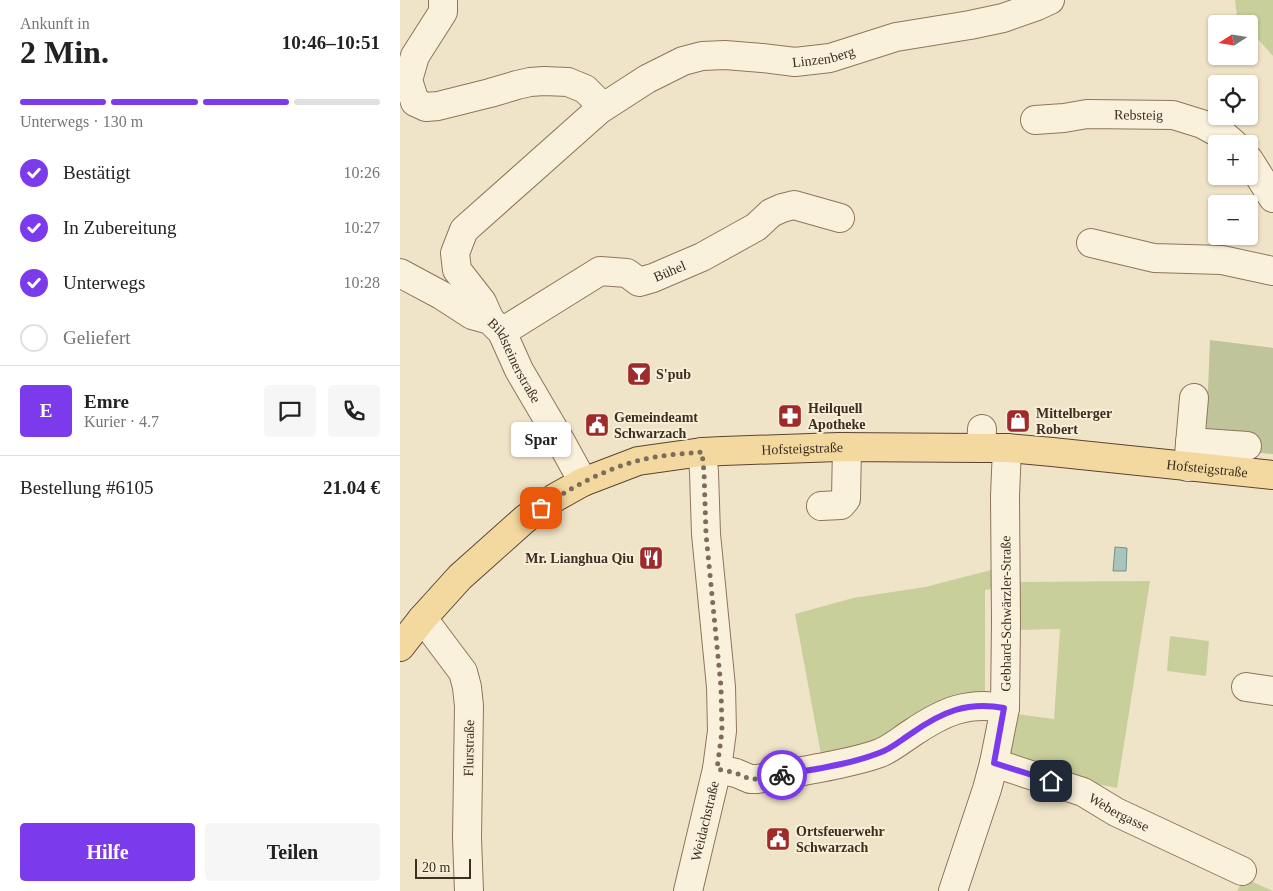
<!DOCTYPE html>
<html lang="de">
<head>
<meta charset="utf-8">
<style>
  :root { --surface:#fff; --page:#f6f6f6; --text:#222; --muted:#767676; --line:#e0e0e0; --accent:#7c3aed }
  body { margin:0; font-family:"Times New Roman",serif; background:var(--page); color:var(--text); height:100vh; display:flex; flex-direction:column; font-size:19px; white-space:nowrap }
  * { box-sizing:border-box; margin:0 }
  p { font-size:16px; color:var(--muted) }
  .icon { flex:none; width:28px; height:28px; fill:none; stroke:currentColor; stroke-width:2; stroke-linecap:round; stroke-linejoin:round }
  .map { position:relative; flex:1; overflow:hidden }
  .panel { display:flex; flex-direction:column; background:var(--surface); width:400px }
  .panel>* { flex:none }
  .needle { width:32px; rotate:258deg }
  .fabs { position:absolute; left:808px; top:15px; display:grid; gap:10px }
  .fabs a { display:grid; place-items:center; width:50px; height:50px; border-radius:5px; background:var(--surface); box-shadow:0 1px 4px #0004; font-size:25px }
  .scale { position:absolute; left:15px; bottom:12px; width:56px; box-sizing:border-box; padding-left:5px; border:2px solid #3d2e20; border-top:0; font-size:14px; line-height:18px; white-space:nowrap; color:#3d2e20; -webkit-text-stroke:4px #f7eed8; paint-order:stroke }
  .pin { position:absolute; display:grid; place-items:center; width:42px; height:42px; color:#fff; margin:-21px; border-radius:10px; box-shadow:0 2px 8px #0006 }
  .courier { position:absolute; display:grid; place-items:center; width:50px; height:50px; margin:-25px; border:4px solid #7c3aed; border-radius:50%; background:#fff; color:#222; box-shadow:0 1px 6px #0007 }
  .bubble { position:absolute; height:35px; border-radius:5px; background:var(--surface); box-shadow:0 1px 4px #0004; font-size:16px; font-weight:800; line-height:35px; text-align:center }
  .headline em { font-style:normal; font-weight:800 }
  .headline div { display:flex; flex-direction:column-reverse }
  .headline { display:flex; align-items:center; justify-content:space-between; height:85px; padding:0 20px }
  h1 { font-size:32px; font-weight:800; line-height:38px }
  .bar { display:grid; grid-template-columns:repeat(4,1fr); gap:8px 5px; align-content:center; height:60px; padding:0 20px }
  .bar i { height:6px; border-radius:4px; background:var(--line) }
  .bar .on { background:var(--accent) }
  .bar p { grid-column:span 4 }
  .line { display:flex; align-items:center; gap:12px; padding:0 20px; border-top:1px solid var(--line) }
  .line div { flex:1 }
  .round { display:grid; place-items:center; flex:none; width:52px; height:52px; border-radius:5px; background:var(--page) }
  ol { padding:0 20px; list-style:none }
  li { display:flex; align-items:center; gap:15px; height:55px }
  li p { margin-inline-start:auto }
  li .icon { padding:5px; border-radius:50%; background:var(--accent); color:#fff; stroke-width:4 }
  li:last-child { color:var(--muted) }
  li i { width:28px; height:28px; border:2px solid var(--line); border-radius:50% }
  .button { display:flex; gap:10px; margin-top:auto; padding:10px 20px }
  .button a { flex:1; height:58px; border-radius:5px; background:var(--accent); color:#fff; font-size:20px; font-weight:800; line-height:58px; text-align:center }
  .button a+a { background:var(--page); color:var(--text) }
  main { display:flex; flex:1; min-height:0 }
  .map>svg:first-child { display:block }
</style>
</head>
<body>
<main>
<section class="panel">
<div class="headline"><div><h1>2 Min.</h1><p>Ankunft in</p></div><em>10:46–10:51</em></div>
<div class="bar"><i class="on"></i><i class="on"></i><i class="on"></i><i></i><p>Unterwegs · 130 m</p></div>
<ol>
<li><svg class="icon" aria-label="check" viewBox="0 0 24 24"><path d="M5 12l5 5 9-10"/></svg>Bestätigt<p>10:26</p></li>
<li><svg class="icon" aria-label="check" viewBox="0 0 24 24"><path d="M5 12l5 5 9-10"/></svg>In Zubereitung<p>10:27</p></li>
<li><svg class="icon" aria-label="check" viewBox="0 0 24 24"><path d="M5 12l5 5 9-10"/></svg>Unterwegs<p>10:28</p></li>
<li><i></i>Geliefert</li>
</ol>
<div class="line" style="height:90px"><b class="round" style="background:var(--accent);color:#fff">E</b><div><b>Emre</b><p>Kurier · 4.7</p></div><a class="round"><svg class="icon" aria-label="chat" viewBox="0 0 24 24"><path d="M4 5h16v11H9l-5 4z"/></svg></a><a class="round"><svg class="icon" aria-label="phone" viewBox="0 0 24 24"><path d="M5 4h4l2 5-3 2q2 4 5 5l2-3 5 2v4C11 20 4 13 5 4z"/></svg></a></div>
<div class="line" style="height:65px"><div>Bestellung #6105</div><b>21.04 €</b></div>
<div class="button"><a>Hilfe</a><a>Teilen</a></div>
</section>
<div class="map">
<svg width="873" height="891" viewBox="0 0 873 891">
  <rect width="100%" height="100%" fill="#f0e4c8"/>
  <g fill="#c9cf9b">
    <polygon points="835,0 873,0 873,56 849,29 849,24 844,24 837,16"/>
    <polygon points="599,568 600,588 585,590 585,696 499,735 422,760 395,614 453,598 525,587"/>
    <polygon points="750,581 717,788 691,783 610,754 616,714 654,719 660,629 618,630 616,582"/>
    <polygon points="770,636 809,641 806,676 767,671"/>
    <polygon points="844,878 873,891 837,891"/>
  </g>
  <polygon fill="#bfc49a" points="810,340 873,348 873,454 819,449 806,438"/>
  <polygon fill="#a9c4bc" stroke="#6f938a" points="715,547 727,548 726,571 713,571"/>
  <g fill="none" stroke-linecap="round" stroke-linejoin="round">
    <defs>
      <g id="minor">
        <polyline points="43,0 43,12 15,56 8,80 15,102 26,107 38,106 90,93 117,85 130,82 144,81 168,82 185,89 203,107"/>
        <path id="s1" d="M635,120L664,118L687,114L773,115L802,124L826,137L834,144"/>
        <polyline points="849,160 873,198"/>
        <polyline points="691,243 754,258 822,260 873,271"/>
        <path id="s2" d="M0,273L41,295L72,315L90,320L102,332L119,370L160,440L183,482"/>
        <path id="s3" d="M90,320L82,302L57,270L55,253L64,230L199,110L247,79L283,61L302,56L325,55L362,58L395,62L430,58L496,37L570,25L603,18L637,6L650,0"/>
        <path id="s4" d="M102,332L200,271L227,273L239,282L253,278L302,257L356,227L371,213L382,208L394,205L440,218"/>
        <polyline points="790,442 847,446"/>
        <polyline points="581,448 582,429"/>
        <polyline points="788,467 794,398"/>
        <polyline points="421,506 441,505 446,499 447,447"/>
        <polyline points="22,619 30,628 63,672 67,687 69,706 67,838 69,891"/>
        <polyline points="846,687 873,691"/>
        <path id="s5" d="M594,763L683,792L716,812L842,871"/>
        <path d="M317,769L336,773L350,779H357C384,774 412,770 439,764C453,761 467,758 480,753C492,748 501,740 512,733C543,712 567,701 605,708"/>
        <path id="s6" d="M288,891L317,769L322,731L321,687L306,534L304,472L302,452"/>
        <path id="s7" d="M553,891L587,789L594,763L605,708L606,623L605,496L607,448"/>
      </g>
      <g id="major">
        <path id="s8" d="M0,647L22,619L60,577L125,519L156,497L183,482L238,461L302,452L323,451L438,447L581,448H607L652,452L873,475"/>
      </g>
    </defs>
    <use href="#minor" stroke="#8d765c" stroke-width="30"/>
    <use href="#major" stroke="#5b4430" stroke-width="30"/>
    <use href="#minor" stroke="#faf1dc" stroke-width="28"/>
    <use href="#major" stroke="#f3d9a0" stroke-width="28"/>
  </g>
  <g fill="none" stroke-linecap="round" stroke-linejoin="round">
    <path stroke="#7c6e5b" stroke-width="5" stroke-dasharray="0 9" d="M141,508C170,488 203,470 237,461C258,455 281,454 302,452L304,472L306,534L321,687L322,731L317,769L336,773L350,779H357L382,775"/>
    <path stroke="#7c3aed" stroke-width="6" d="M382,775C414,769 448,765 479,753C491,749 501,740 512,733C542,712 567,701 604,708L594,763L651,781"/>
  </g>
  <defs>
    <symbol id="bar-square" viewBox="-11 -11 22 22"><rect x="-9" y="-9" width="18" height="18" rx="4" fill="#9e2a2b" stroke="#f7eed8"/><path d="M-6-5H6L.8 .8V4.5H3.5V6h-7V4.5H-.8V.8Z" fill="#fff"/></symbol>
    <symbol id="pharmacy-square" viewBox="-11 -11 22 22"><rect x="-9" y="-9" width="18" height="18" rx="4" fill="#9e2a2b" stroke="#f7eed8"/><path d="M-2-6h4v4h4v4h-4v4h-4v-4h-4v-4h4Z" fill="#fff"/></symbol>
    <symbol id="shop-square" viewBox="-11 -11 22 22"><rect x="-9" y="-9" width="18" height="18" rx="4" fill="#9e2a2b" stroke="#f7eed8"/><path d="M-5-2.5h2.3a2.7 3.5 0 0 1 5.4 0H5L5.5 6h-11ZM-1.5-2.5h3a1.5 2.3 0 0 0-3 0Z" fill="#fff"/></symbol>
    <symbol id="civic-square" viewBox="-11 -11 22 22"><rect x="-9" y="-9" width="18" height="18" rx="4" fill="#9e2a2b" stroke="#f7eed8"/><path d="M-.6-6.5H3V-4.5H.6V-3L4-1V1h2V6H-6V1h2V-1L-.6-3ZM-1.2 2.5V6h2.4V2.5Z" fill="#fff"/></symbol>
    <symbol id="restaurant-square" viewBox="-11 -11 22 22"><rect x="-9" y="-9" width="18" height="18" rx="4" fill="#9e2a2b" stroke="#f7eed8"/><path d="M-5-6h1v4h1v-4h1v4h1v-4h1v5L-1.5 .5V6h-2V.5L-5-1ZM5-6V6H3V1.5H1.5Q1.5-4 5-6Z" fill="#fff"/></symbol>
  </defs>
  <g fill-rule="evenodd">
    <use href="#bar-square" x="225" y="360" width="28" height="28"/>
    <use href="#pharmacy-square" x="376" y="402" width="28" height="28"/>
    <use href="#shop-square" x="604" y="407" width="28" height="28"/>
    <use href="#civic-square" x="183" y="411" width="28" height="28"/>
    <use href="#restaurant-square" x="237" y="544" width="28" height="28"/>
    <use href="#civic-square" x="364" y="825" width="28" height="28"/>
  </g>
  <g text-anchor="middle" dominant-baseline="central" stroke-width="4" stroke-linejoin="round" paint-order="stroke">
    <g font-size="14" fill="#3d2e20" stroke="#f7eed8">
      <text stroke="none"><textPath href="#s3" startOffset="522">Linzenberg</textPath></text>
      <text stroke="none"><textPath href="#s1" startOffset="104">Rebsteig</textPath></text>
      <text stroke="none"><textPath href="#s4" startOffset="190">Bühel</textPath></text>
      <text stroke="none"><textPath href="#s2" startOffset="150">Bildsteinerstraße</textPath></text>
      <text stroke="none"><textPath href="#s8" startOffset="472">Hofsteigstraße</textPath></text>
      <text stroke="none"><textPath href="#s8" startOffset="878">Hofsteigstraße</textPath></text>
      <text stroke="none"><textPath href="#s7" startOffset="285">Gebhard-Schwärzler-Straße</textPath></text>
      <text transform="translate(69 748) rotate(-89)">Flurstraße</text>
      <text stroke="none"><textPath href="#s5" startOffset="135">Webergasse</textPath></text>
      <text stroke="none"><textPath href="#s6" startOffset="72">Weidachstraße</textPath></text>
    </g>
    <g font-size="14" font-weight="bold" fill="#3d2e20" stroke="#f7eed8" text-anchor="start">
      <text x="256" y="374">S'pub</text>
      <text x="408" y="408">Heilquell<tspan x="408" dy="16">Apotheke</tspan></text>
      <text x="636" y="413">Mittelberger<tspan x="636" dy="16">Robert</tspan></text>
      <text x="214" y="417">Gemeindeamt<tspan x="214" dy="16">Schwarzach</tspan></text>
      <text x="234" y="558" text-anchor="end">Mr. Lianghua Qiu</text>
      <text x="396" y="831">Ortsfeuerwehr<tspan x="396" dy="16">Schwarzach</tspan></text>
    </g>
  </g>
</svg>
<div class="fabs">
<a><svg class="needle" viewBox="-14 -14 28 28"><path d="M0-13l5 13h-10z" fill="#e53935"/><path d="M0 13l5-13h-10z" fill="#767676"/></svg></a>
<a><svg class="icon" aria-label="locate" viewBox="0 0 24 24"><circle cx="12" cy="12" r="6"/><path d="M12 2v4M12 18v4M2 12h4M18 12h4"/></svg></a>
<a>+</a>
<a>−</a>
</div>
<div class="scale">20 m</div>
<div class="pin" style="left:141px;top:508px;background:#ea580c"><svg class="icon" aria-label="bag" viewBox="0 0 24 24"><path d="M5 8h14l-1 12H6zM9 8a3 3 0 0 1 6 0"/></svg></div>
<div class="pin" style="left:651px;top:781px;background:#1f2937"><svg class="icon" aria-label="home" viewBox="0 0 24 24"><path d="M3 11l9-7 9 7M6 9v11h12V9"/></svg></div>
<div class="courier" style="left:382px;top:775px"><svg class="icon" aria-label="bike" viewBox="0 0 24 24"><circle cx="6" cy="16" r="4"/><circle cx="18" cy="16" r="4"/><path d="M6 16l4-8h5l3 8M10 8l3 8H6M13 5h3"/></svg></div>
<div class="bubble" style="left:111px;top:422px;width:60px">Spar</div>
</div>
</main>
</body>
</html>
